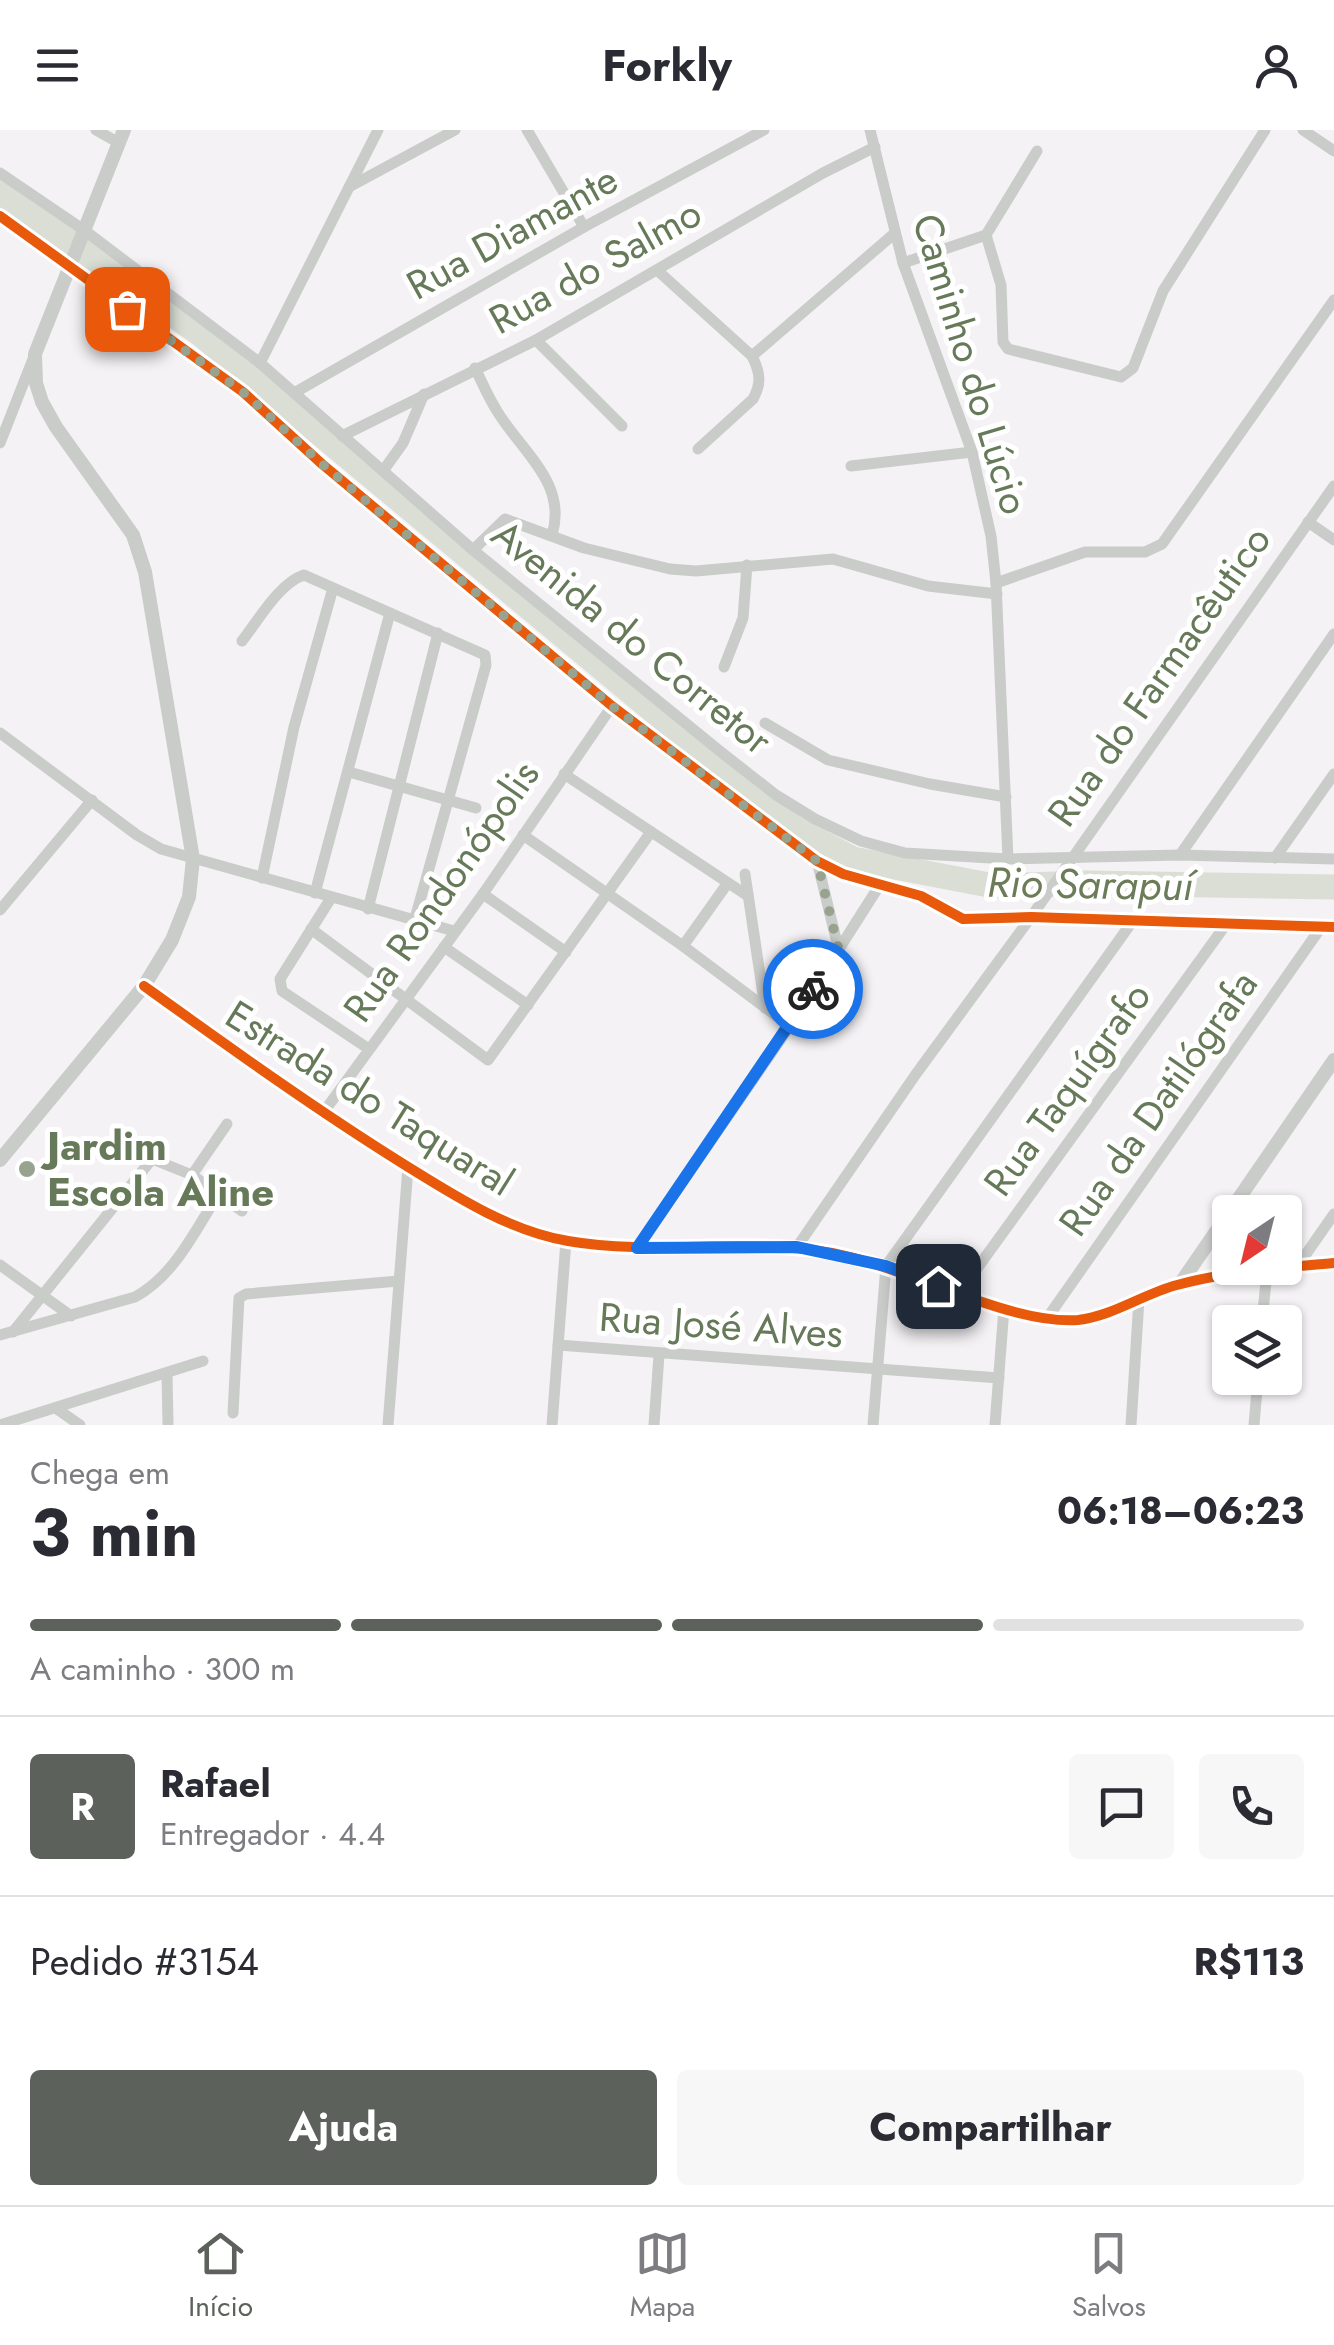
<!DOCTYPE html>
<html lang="pt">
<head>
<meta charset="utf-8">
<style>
  :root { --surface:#fff; --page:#f7f7f7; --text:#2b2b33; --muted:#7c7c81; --line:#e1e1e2; --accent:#5c615c }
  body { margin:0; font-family:Jost,sans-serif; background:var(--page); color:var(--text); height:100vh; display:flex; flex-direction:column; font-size:38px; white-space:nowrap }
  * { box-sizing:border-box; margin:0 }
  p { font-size:32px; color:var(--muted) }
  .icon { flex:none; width:55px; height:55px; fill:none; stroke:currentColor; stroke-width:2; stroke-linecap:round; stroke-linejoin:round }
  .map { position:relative; height:1295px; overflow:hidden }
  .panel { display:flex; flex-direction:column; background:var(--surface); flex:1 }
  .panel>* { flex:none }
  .needle { width:65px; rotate:215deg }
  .controls { position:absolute; left:1212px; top:1065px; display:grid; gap:20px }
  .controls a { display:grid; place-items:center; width:90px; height:90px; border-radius:10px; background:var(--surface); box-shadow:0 2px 8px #0004; font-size:50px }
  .pin { position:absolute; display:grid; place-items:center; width:85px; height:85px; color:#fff; margin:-42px; border-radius:20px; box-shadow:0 5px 15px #0006 }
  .courier { position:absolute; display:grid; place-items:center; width:100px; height:100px; margin:-50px; border:8px solid #1a73e8; border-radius:50%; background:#fff; color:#222; box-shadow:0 2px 12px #0007 }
  .overview em { font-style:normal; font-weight:700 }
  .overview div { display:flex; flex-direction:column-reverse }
  .overview { display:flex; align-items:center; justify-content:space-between; height:170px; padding:0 30px }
  h1 { font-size:65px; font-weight:700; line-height:75px }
  .bar { display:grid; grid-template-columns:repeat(4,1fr); gap:15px 10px; align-content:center; height:120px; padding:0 30px }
  .bar i { height:12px; border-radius:8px; background:var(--line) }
  .bar .active { background:var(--accent) }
  .bar p { grid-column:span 4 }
  .line { display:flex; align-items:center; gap:25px; padding:0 30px; border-top:2px solid var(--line) }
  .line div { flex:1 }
  .round { display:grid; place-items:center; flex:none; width:105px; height:105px; border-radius:10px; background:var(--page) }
  .primary-button { display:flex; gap:20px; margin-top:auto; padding:20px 30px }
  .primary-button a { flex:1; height:115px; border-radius:10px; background:var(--accent); color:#fff; font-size:40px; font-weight:700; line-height:115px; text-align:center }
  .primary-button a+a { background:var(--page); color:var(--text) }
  header { display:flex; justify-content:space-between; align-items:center; height:130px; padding:0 30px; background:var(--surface); font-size:45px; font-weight:700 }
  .tabs { display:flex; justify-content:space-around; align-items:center; height:140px; border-top:2px solid var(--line); background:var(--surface); font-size:28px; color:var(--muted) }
  .tabs a { display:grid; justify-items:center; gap:5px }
  .tabs .active { color:var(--accent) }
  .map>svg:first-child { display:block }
</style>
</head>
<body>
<header><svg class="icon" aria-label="menu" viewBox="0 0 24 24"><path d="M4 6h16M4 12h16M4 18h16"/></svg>Forkly<svg class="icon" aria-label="person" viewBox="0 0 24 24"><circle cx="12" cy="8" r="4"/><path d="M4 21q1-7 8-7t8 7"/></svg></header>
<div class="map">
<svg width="1334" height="1295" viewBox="0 0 1334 1295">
  <rect width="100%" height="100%" fill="#f4f2f4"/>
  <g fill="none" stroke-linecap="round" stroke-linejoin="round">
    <polyline stroke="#daded4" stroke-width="25" points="0,62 199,203 793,697 853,729 994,756 1087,753 1334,757"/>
    <g stroke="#caccca" stroke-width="11">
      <polyline points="96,0 119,13"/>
      <polyline points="527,0 584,97"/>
      <polyline points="870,0 903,133 972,322 991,406 996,453 1008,729"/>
      <polyline points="1303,0 1334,21"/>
      <polyline points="1037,21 986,105 1001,155 1003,212 1008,219 1121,247 1133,238 1163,161 1265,0"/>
      <polyline points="0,43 84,100 260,233 473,420 721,622 776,665 815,689 861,711 905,723 1008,729 1180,725 1334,729"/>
      <polyline points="349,57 455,0"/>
      <polyline points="0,86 243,262 322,334 612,576 817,731 843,744 921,766 963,789 1031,787 1334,797"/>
      <polyline points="903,133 986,105"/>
      <path d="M658,141L752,226C760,242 762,253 753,269L698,319"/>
      <polyline points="536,210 622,296"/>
      <polyline points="752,226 895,103"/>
      <polyline points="260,233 378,0"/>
      <path d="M475,238C482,252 488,267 497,281C521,321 568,353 552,405"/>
      <polyline points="294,263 584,97 764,0"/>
      <polyline points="342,306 536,210 823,43 875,17"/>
      <polyline points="0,313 33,229"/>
      <polyline points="851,336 972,322"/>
      <polyline points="383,341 403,313 424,264"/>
      <polyline points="1308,392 1334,410"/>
      <polyline points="473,420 505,389 584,418 670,439 696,441 833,429 928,456 997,464"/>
      <polyline points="996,453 1085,422 1145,422 1162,414 1334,170"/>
      <path d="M242,511C258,491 279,453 304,445L485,525L486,535L414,792"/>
      <polyline points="724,537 743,488 747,435"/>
      <polyline points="765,593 828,630 930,654 1006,667"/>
      <polyline points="0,603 137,705 161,719 454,801"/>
      <polyline points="349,642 476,678"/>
      <polyline points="564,644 748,766"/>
      <polyline points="523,705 683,816 790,896"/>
      <polyline points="1180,725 1334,504"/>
      <polyline points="1275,728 1334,644"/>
      <polyline points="817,731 838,817"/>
      <polyline points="745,744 765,878"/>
      <polyline points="262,748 294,597 333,458"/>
      <polyline points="315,763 390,483"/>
      <polyline points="483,764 566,822"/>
      <polyline points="331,768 280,849 282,861 369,919"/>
      <polyline points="368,779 438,503"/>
      <polyline points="0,780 92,670"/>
      <polyline points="311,799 488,930 651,702"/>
      <polyline points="683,816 727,754"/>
      <polyline points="444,817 528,875"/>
      <polyline points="323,983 483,764 612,576"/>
      <polyline points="192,1045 227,994"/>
      <polyline points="797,1117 916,944 1031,787 1334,356"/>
      <polyline points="637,1118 790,896 881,753"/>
      <polyline points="0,1135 71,1186"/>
      <polyline points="1297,1137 1334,1084"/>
      <polyline points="960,1162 1227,793"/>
      <polyline points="1048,1187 1322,796"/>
      <polyline points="1262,1192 1267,1141"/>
      <polyline points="13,1202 152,1029 192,1045 242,1081"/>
      <path d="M0,1205L135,1167C175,1145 194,1102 218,1065"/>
      <polyline points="558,1215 999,1248"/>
      <polyline points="167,1244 168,1295"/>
      <polyline points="57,1279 80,1295"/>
      <polyline points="233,1283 239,1168 246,1164 399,1151"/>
      <polyline points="0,1295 203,1231"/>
      <polyline points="388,1295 408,1037"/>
      <polyline points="552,1295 566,1111"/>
      <polyline points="654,1295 659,1225"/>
      <polyline points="873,1295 886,1136 1132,792"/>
      <polyline points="995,1295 1004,1178"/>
      <polyline points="1131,1295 1139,1169"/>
      <polyline points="1254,1295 1258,1248"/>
    </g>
    <g stroke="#caccca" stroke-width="14">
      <path d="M144,856C229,917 315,979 405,1035C455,1066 509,1101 568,1111C660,1127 756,1105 846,1126C913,1141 1013,1195 1078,1190C1113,1186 1143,1164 1177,1155C1228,1141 1282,1138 1334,1133"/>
      <polyline points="0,1030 144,856 172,810 189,767 193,729 145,442 133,405 56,297 42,272 36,253 35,224 124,0"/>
      <polyline points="1180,1154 1334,930"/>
    </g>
    <defs>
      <g id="cycleway">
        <polyline points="0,86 243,262 322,334 612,576 817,731 843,744 921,766 963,789 1031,787 1334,797"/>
        <path d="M144,856C229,917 315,979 405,1035C455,1066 509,1101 568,1111C660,1127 756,1105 846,1126C913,1141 1013,1195 1078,1190C1113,1186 1143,1164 1177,1155C1228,1141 1282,1138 1334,1133"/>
      </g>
    </defs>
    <use href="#cycleway" stroke="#fff" stroke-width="16"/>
    <use href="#cycleway" stroke="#e8590c" stroke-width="10"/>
  </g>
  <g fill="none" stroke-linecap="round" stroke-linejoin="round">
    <polyline stroke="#98a38f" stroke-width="10" stroke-dasharray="0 18" points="127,179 243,262 322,334 612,576 817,731 838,817 813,859"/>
    <polyline stroke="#1a73e8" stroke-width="12" points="813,859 637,1118 797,1117 886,1136 938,1156"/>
  </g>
  <circle fill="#98a38f" stroke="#fff" stroke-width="4" cx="27" cy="1039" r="10"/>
  <g text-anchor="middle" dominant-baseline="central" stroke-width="10" stroke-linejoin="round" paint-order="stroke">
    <g font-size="40" fill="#667959" stroke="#fff">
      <text transform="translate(512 102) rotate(-29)">Rua Diamante</text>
      <text transform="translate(595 136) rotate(-29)">Rua do Salmo</text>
      <text transform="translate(971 234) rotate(73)">Caminho do Lúcio</text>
      <text transform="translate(632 507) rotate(39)">Avenida do Corretor</text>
      <text transform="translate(1159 546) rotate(-55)">Rua do Farmacêutico</text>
      <text transform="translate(441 761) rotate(-55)">Rua Rondonópolis</text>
      <text transform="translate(1067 959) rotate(-54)">Rua Taquígrafo</text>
      <text transform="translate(370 968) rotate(32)">Estrada do Taquaral</text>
      <text transform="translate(1158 973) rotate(-55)">Rua da Datilógrafa</text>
      <text transform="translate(721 1195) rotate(4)">Rua José Alves</text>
    </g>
    <g font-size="40" font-weight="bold" fill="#667959" stroke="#fff" text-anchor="start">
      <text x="47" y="1016">Jardim<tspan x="47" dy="46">Escola Aline</tspan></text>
    </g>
    <g font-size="42" font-style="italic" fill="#6c7c58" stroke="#fff">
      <text transform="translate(1090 754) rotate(1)">Rio Sarapuí</text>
    </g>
  </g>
</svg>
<div class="controls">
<a><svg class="needle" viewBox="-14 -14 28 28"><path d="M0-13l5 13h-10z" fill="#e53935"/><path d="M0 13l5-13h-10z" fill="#7c7c81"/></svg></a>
<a><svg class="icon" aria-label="layers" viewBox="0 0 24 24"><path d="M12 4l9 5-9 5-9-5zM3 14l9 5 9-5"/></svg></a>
</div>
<div class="pin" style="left:127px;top:179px;background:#ea580c"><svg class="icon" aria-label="bag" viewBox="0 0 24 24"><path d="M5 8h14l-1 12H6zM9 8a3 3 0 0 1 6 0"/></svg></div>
<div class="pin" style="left:938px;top:1156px;background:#1f2937"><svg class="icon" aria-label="home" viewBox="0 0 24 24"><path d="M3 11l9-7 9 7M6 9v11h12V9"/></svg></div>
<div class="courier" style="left:813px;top:859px"><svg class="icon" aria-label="bike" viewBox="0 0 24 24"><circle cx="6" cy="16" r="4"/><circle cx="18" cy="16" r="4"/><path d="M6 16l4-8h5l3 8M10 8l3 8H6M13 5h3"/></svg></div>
</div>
<section class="panel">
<div class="overview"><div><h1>3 min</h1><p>Chega em</p></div><em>06:18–06:23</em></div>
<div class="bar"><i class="active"></i><i class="active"></i><i class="active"></i><i></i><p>A caminho · 300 m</p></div>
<div class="line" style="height:180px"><b class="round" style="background:var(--accent);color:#fff">R</b><div><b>Rafael</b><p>Entregador · 4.4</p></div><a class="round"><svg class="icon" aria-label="chat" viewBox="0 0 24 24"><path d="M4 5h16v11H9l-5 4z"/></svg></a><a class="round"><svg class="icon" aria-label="phone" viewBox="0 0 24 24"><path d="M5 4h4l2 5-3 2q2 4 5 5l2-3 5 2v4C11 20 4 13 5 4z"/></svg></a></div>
<div class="line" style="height:130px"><div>Pedido #3154</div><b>R$113</b></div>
<div class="primary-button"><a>Ajuda</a><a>Compartilhar</a></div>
</section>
<nav class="tabs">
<a class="active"><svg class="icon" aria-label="home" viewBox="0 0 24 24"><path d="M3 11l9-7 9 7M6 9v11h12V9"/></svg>Início</a>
<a><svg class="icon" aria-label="map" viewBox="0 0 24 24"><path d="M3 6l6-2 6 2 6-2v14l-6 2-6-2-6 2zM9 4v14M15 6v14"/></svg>Mapa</a>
<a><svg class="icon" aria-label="saved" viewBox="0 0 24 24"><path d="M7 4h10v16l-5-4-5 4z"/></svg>Salvos</a>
</nav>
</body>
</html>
